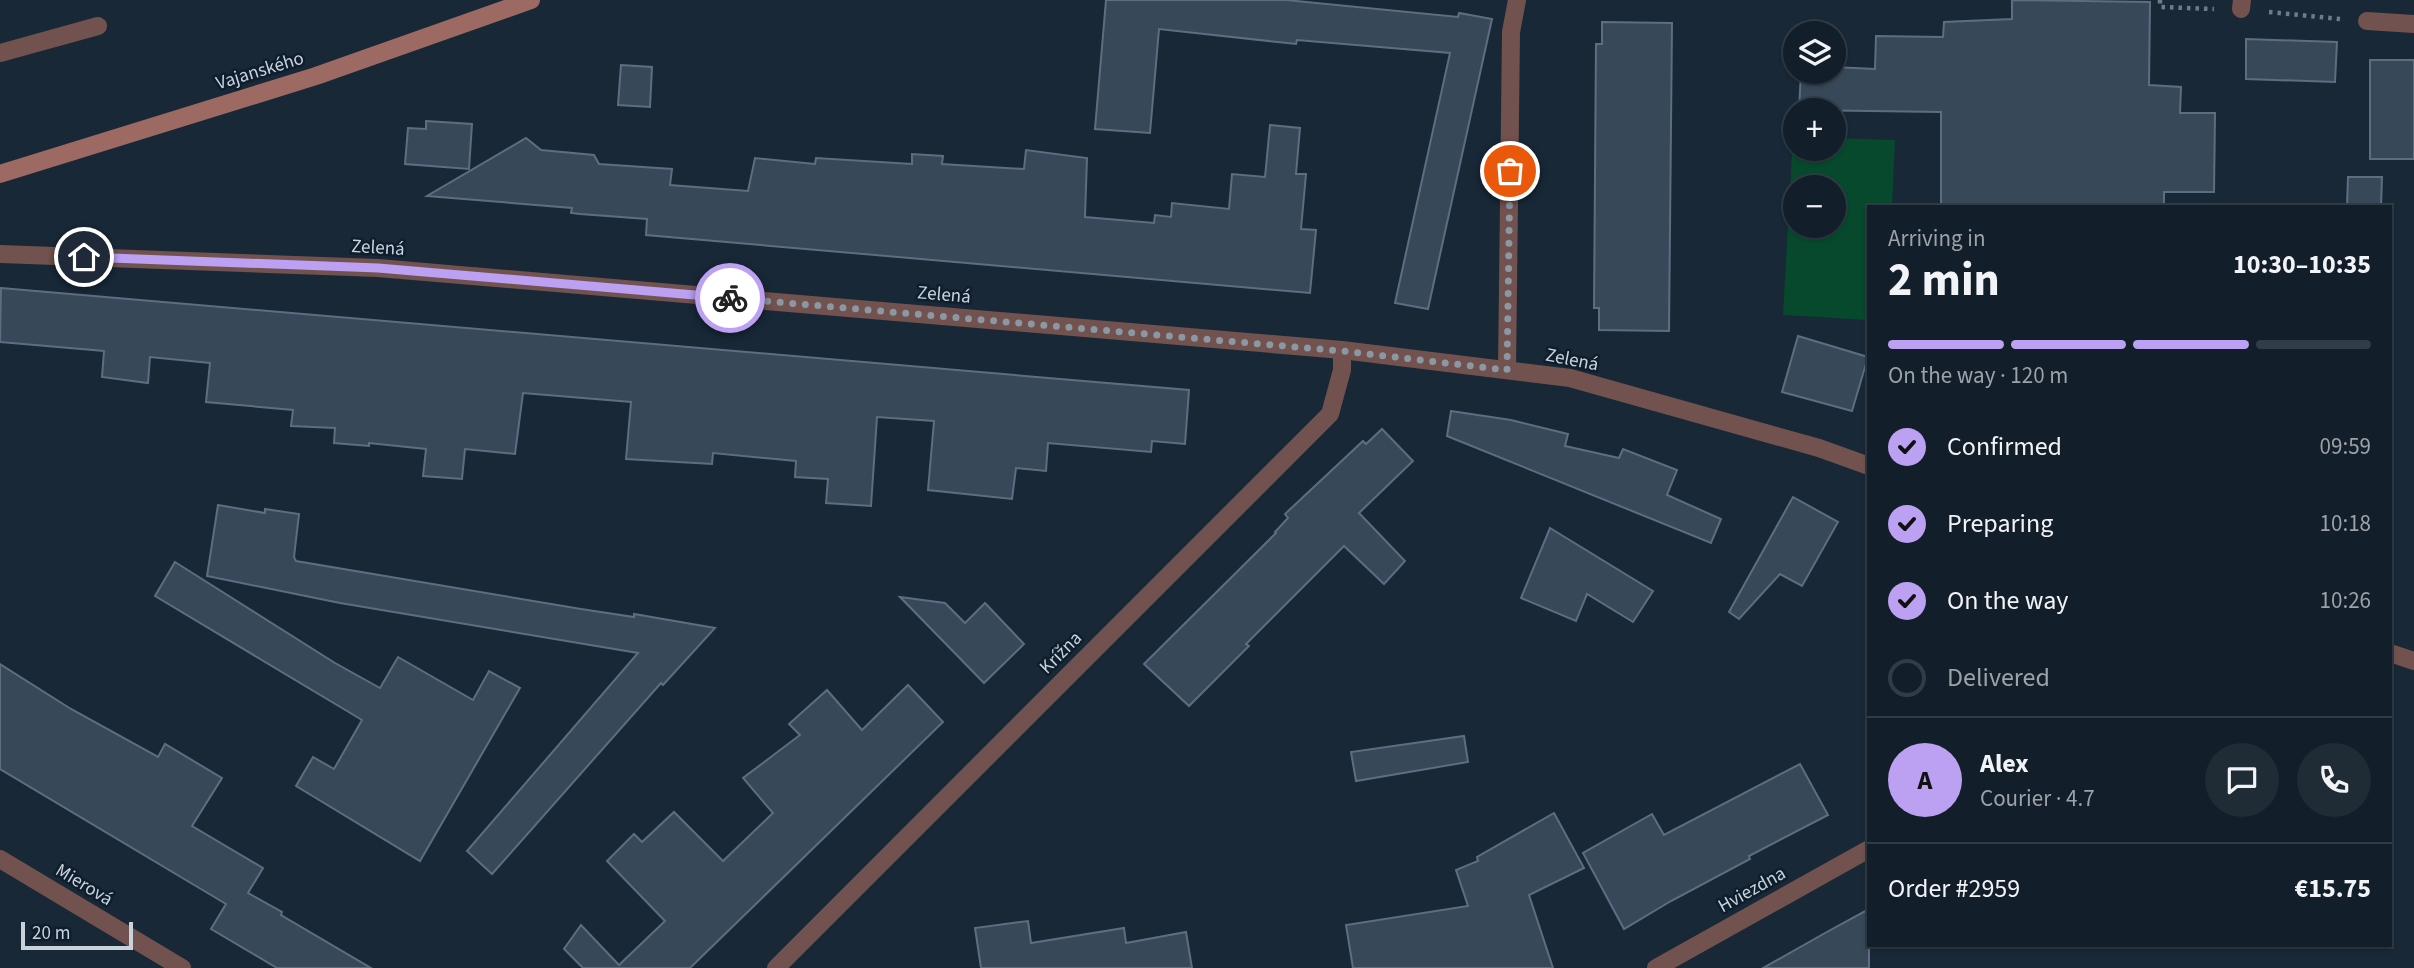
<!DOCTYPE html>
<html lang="en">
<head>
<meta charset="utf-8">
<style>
  :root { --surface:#121e29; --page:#1f2b35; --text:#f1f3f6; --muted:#9ca2a8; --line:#313c46; --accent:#bca0f2 }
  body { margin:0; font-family:"Source Sans 3",sans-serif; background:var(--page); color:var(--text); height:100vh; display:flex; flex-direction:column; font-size:26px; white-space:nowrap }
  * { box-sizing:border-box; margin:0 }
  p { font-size:23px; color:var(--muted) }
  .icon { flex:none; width:38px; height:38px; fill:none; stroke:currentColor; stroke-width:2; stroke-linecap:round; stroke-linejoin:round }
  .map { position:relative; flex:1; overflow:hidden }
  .panel { position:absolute; left:1867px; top:205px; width:525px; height:742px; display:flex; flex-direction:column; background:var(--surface); border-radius:0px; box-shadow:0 2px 5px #0004,0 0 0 2px var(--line) }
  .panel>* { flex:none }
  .fabs { position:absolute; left:1783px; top:21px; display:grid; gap:14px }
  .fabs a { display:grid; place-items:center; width:63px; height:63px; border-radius:50%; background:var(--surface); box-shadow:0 2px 5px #0004,0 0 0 2px var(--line); font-size:35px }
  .scale { position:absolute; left:21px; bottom:18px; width:112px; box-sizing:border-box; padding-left:7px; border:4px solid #c9d3dd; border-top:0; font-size:19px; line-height:24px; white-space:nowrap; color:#c9d3dd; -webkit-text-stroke:5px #0e1e2d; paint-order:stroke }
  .pin { position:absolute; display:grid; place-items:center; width:60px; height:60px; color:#fff; margin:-30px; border:4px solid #fff; border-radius:50%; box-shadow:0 2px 7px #0007 }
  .courier { position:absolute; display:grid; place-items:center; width:70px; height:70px; margin:-35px; border:5px solid #bca0f2; border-radius:50%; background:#fff; color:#222; box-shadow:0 2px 9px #0007 }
  .overview em { font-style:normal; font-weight:700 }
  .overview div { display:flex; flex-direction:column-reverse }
  .overview { display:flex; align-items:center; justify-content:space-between; height:119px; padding:0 21px }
  h1 { font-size:46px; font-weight:700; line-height:52px }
  .bar { display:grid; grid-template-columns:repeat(4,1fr); gap:10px 7px; align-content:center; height:84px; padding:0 21px }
  .bar i { height:9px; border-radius:5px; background:var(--line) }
  .bar .active { background:var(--accent) }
  .bar p { grid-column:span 4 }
  .line { display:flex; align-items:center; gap:18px; padding:0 21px; border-top:2px solid var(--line) }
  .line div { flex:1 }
  .round { display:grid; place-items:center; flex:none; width:74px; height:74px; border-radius:37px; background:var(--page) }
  ol { padding:0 21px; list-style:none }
  li { display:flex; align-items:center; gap:21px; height:77px }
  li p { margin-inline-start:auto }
  li .icon { padding:7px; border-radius:50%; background:var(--accent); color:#111; stroke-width:4 }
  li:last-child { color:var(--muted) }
  li i { width:38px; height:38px; border:4px solid var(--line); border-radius:50% }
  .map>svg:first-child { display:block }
</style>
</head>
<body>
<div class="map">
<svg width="2414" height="968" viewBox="0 0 2414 968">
  <rect width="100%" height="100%" fill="#182837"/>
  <path fill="#06492c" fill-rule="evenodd" d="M1793,135H1795L1796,149H1834V138L1895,140L1892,206H1869V320L1783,315ZM1796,187H1834V226H1796Z"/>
  <g fill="#374859" stroke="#5c6e80" stroke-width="2">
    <polygon points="1106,0 1286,0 1458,17 1459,13 1492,19 1428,309 1395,303 1450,53 1297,40 1296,44 1159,29 1150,133 1095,129"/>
    <polygon points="2012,0 2150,2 2149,85 2181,87 2180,113 2215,113 2214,192 2164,192 2164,206 1941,206 1941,112 1799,110 1801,72 1834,72 1834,67 1875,69 1876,36 1943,37 1944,22 2012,19"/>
    <polygon points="1602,22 1672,23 1669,331 1599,330 1599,308 1594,308 1596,44 1602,44"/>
    <polygon points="2246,39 2337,42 2335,82 2246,79"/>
    <rect x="2370" y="60" width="44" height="99"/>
    <polygon points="621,65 652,67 650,107 618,105"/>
    <polygon points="426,121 472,124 469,169 405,164 408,128 426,129"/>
    <polygon points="1270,125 1300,128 1296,174 1306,174 1301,229 1316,230 1310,293 646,235 647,219 580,214 571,213 572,208 427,196 526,138 541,150 594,155 599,164 672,169 670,185 748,191 755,158 815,164 816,158 912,164 912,154 943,156 942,164 1024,169 1026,150 1087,158 1085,217 1154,223 1155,215 1171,217 1172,203 1229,209 1232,174 1265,177"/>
    <polygon points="2348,177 2382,177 2381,206 2347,206"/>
    <polygon points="1,288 1189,390 1185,444 1152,441 1151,452 1048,443 1046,471 1016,468 1012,499 928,490 934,421 877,417 871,506 826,503 828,479 795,477 796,461 713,453 712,464 626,459 631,402 523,393 515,454 465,449 462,479 423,476 426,449 369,443 369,446 334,443 335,428 291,426 293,410 206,402 210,363 150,357 148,383 102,377 104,351 0,342"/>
    <polygon points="1798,336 1868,357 1852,411 1782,392"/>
    <polygon points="1451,411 1511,420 1568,434 1565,446 1619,458 1623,449 1677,470 1667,495 1721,519 1711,543 1447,436"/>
    <polygon points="1382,429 1413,461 1359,513 1405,561 1384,584 1344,546 1246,644 1249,646 1189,706 1144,664 1276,533 1275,532 1288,518 1285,514 1363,441 1366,444"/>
    <polygon points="1793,497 1838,522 1802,586 1780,574 1739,619 1729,612"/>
    <polygon points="218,505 265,513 265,509 299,514 294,557 296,561 581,609 634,617 634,614 715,628 663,685 661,683 492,874 467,851 638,653 340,603 207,576"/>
    <polygon points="1550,528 1653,591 1633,622 1587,594 1576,621 1521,598"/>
    <polygon points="175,562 335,663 380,688 398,657 473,700 489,671 520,688 420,861 296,786 313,757 334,769 362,720 155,596"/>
    <polygon points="900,597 945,603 965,623 985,603 1024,644 984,683"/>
    <polygon points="0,664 71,709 158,757 165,744 222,778 192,826 263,868 248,893 282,912 281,915 371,968 277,968 211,929 226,904 0,769"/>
    <polygon points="908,685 943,722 690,968 583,968 564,949 581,925 619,965 665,921 607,861 634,834 642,842 674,812 723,861 773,813 743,778 800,735 789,724 827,690 862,730"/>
    <polygon points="1464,736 1468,762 1356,781 1351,752"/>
    <polygon points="1800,764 1828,815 1749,856 1750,859 1671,901 1624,929 1583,853 1652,814 1664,835"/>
    <polygon points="1554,813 1584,868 1529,895 1553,968 1353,968 1346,925 1468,906 1456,870 1478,861 1477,857"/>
    <polygon points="1869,909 1869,968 1763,968 1825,933"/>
    <polygon points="1028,921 1031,943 1124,928 1126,943 1186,932 1192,968 981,968 975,928"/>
  </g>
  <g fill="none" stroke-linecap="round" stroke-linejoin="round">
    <g stroke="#6e7b88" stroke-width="4.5" stroke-dasharray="3.5 5" stroke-linecap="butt">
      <polyline points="2160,0 2160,7 2214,9"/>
      <polyline points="2269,12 2340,19"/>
    </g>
    <g stroke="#72524e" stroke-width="18">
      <polyline points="2241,9 2242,0"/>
      <polyline points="0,53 98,26"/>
    </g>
    <g stroke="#72524e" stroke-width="18">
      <polyline points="2367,21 2414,24"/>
      <polyline points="1,254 378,268 1342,350 1570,378 1819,448 1869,466"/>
      <polyline points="1507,370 1511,32 1517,0"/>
      <polyline points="2390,653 2414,661"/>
      <polyline points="0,859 182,968"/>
      <polyline points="776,968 1330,414 1342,370 1342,350"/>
      <polyline points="1656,968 1869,849"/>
    </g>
    <polyline stroke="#9c6a63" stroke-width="18" points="0,174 316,76 531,0"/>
  </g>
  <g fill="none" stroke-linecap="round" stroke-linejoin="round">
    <polyline stroke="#8b97a3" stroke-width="7" stroke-dasharray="0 12.6" points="730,298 1342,351 1507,370 1510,171"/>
    <polyline stroke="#bca0f2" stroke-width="9" points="84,257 378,268 730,298"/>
  </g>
  <g text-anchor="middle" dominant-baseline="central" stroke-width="5" stroke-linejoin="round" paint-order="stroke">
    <g font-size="19" fill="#c9d3dd" stroke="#0e1e2d">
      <text transform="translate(260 71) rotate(-17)">Vajanského</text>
      <text transform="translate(378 248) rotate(3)">Zelená</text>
      <text transform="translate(944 295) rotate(5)">Zelená</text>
      <text transform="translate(1572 360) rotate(11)">Zelená</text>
      <text transform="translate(1061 653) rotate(-45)">Krížna</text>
      <text transform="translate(84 885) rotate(31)">Mierová</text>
      <text transform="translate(1752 890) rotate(-29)">Hviezdna</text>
    </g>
  </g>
</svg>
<div class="fabs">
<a><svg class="icon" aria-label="layers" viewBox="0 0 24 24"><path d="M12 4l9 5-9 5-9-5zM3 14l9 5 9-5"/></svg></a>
<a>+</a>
<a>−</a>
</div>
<div class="scale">20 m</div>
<div class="pin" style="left:1510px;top:171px;background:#ea580c"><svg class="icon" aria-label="bag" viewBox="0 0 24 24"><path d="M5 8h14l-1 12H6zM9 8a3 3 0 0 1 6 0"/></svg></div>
<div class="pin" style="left:84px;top:257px;background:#1f2937"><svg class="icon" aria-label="home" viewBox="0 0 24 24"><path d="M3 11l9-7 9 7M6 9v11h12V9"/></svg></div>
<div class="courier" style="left:730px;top:298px"><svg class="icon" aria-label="bike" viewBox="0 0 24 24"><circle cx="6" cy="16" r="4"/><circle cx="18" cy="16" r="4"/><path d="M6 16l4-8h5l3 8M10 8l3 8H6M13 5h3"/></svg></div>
<section class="panel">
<div class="overview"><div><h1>2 min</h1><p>Arriving in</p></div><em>10:30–10:35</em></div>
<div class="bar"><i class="active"></i><i class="active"></i><i class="active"></i><i></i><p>On the way · 120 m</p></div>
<ol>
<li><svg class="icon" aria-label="check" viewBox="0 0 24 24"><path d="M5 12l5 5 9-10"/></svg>Confirmed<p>09:59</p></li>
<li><svg class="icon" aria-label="check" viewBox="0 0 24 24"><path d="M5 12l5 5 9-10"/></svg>Preparing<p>10:18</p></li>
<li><svg class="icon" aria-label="check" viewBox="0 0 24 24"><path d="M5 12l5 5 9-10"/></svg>On the way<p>10:26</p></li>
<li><i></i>Delivered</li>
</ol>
<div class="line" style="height:126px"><b class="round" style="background:var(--accent);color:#111">A</b><div><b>Alex</b><p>Courier · 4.7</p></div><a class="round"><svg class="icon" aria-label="chat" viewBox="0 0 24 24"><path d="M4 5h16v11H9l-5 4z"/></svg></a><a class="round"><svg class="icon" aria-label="phone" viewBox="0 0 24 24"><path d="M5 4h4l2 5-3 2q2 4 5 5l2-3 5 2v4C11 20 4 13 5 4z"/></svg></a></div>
<div class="line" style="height:91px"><div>Order #2959</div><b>€15.75</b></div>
</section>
</div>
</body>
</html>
